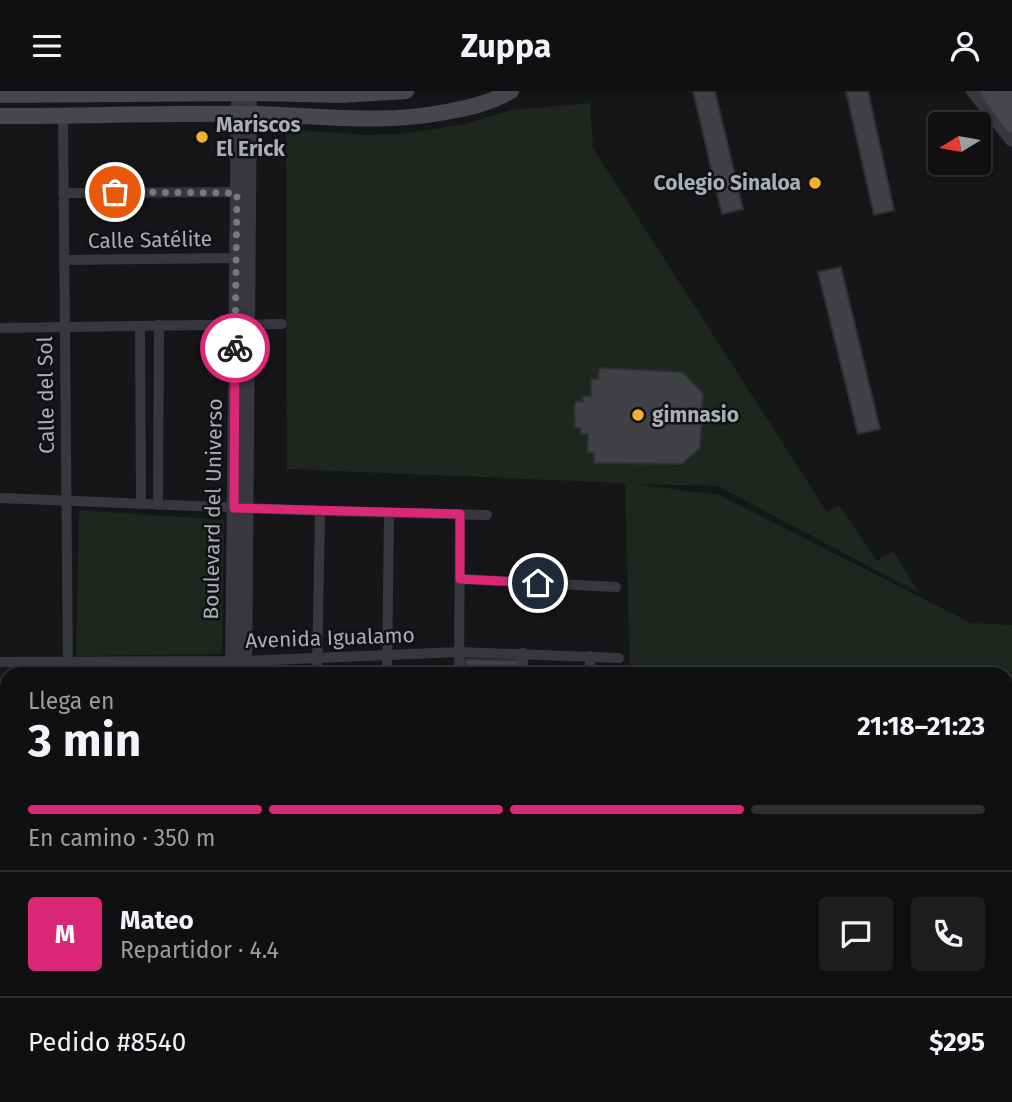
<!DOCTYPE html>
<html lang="es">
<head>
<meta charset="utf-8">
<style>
  :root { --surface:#101012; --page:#1e1e20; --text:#f1f3f6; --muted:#9c9d9f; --line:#303032; --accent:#db2777 }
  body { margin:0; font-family:"Fira Sans",sans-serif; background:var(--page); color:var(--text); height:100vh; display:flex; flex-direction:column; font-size:26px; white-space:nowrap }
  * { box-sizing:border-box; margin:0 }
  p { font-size:23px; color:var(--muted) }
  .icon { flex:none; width:38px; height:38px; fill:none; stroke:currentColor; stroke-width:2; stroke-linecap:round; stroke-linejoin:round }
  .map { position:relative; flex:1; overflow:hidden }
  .panel { position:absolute; left:0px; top:576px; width:1013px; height:436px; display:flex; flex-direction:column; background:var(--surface); border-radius:21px 21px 0 0; box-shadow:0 2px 5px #0004,0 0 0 2px var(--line) }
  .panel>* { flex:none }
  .needle { width:46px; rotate:259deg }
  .controls { position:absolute; left:928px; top:21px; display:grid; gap:14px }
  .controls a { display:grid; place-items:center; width:63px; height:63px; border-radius:7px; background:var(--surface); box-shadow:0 2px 5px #0004,0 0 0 2px var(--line); font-size:35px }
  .pin { position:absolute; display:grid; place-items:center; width:60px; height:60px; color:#fff; margin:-30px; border:4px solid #fff; border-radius:50%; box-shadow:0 2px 7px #0007 }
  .courier { position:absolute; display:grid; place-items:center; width:70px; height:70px; margin:-35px; border:5px solid #db2777; border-radius:50%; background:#fff; color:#222; box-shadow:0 2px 9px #0007 }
  .head em { font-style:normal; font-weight:700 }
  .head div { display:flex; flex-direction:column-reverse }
  .head { display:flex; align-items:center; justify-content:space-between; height:119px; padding:0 28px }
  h1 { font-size:46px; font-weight:700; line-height:52px }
  .bar { display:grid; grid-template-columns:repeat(4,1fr); gap:10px 7px; align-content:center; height:84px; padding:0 28px }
  .bar i { height:9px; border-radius:5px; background:var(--line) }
  .bar .on { background:var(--accent) }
  .bar p { grid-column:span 4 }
  .line { display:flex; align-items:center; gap:18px; padding:0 28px; border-top:2px solid var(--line) }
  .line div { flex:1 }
  .round { display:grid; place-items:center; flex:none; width:74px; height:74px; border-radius:7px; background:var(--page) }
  header { display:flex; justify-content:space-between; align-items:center; height:91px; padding:0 28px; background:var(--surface); font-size:32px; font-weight:700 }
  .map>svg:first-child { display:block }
</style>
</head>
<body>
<header><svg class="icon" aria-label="menu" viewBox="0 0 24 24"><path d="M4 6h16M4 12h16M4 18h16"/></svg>Zuppa<svg class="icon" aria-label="person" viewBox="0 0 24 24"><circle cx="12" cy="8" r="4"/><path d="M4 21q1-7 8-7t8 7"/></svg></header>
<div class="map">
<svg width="1012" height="1011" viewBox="0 0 1012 1011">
  <rect width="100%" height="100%" fill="#161618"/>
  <g fill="#1e261f">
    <polygon points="590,12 593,57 827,421 839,414 877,470 893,460 919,502 718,395 635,393 719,404 971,532 1012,534 1012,730 1006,734 1006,583 630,583 625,392 287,378 286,38 365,44 402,43 465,33 511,19"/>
    <polygon points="79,419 224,429 222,563 76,565"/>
    <polygon points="391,1005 450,1005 449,1011 391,1011"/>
    <rect x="736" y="1005" width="55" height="6"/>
  </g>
  <g fill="#404145" stroke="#303034" stroke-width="2">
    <polygon points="693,0 715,0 743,118 722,123"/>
    <polygon points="846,0 868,0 894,119 874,124"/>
    <polygon points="841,176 880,338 858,343 818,181"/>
    <polygon points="599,277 683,281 703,303 700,357 682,373 594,372 594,362 587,362 588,343 580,343 581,337 575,337 574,316 576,310 583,311 583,305 591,305 591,288 598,288"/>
    <polygon points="465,568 519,569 519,583 465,583"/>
  </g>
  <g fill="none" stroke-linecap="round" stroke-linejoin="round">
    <g stroke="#37383d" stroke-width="10">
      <polyline points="63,25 68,583"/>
      <polyline points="63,102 242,101"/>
      <polyline points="64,169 236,167"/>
      <polyline points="140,235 141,413"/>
      <polyline points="0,237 282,233"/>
      <polyline points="0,407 320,420 487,424"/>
      <polyline points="158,414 159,234"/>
      <polyline points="460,488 616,496"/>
      <polyline points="523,562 523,583"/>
      <polyline points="590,565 590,583"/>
      <polyline points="0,571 245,570 459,561 619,567"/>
      <polyline points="317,583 320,420"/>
      <polyline points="387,583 389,422"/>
      <polyline points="459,583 460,423"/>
      <polyline points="0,711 7,711"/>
      <polyline points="0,850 7,850"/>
      <polyline points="49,1011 49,1004"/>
      <polyline points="115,1011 115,1004"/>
      <polyline points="182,1011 183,1004"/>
      <polyline points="315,1011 315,1004"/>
      <polyline points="382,1011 382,1004"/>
      <polyline points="454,1011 455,1004"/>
      <polyline points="524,1011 524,1004"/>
      <polyline points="657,1011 657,1004"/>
      <polyline points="729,1011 729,1004"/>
      <polyline points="801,1011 801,1004"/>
      <polyline points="870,1011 870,1004"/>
      <polyline points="940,1011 940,1004"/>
      <polyline points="1010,1011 1012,840"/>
    </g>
    <g stroke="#37383d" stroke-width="14">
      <polyline points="973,0 1012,49"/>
      <polyline points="232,583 238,2"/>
      <polyline points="245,583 250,2"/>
      <polyline points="1006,755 1012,750"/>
      <polyline points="1006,776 1012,771"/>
      <polyline points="0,789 7,789"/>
      <polyline points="0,806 7,806"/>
      <polyline points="229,1011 229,1004"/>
      <polyline points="242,1011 242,1004"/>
    </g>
    <g stroke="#45474d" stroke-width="16">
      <polyline points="988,0 1012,33"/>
      <polyline points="1003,0 1012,12"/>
      <polyline points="0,4 250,2 342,4 406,0"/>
      <path d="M0,25C83,25 167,22 250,23C318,24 377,34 446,21C468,17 491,12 511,0"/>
    </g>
  </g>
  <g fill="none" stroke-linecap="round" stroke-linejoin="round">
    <polyline stroke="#757880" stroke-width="7" stroke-dasharray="0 12.6" points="115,101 237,102 235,257"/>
    <polyline stroke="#db2777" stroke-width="9" points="235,257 234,417 460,423 460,488 538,492"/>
  </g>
  <g fill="#f2b134" stroke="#111113" stroke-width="2.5">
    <circle cx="202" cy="46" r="7"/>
    <circle cx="815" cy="92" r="7"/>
    <circle cx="638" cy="324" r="7"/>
  </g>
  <g text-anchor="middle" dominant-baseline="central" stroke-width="5" stroke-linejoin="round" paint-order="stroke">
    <g font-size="21" font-weight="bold" fill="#a8adb8" stroke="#111113" text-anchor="start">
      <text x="216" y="34">Mariscos<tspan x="216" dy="24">El Erick</tspan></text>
      <text x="801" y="92" text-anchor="end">Colegio Sinaloa</text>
      <text x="652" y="324">gimnasio</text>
    </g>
    <g font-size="21" fill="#a8adb8" stroke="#111113">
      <text transform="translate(150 149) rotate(-1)">Calle Satélite</text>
      <text transform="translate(46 304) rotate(-91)">Calle del Sol</text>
      <text transform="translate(213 418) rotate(-89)">Boulevard del Universo</text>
      <text transform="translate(330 547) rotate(-2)">Avenida Igualamo</text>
    </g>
  </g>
</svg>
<div class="controls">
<a><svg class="needle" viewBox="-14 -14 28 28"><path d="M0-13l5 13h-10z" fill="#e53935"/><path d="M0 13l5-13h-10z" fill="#9c9d9f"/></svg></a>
</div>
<div class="pin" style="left:115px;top:101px;background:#ea580c"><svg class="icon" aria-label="bag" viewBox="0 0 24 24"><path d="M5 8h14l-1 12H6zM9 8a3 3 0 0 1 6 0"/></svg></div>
<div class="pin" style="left:538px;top:492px;background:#1f2937"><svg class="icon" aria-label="home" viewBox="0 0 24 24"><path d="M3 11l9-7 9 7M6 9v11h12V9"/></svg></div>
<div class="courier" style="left:235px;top:257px"><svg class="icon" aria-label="bike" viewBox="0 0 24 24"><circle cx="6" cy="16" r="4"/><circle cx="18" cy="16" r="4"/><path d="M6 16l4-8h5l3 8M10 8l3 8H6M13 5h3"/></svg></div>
<section class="panel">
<div class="head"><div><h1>3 min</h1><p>Llega en</p></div><em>21:18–21:23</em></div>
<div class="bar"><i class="on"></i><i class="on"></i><i class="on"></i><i></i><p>En camino · 350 m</p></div>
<div class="line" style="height:126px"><b class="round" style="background:var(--accent);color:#fff">M</b><div><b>Mateo</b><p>Repartidor · 4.4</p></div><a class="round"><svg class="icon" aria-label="chat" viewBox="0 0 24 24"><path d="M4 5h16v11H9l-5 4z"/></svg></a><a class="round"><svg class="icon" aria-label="phone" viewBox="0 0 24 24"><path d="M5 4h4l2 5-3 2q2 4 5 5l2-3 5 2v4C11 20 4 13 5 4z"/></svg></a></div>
<div class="line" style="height:91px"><div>Pedido #8540</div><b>$295</b></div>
</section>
</div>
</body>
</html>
